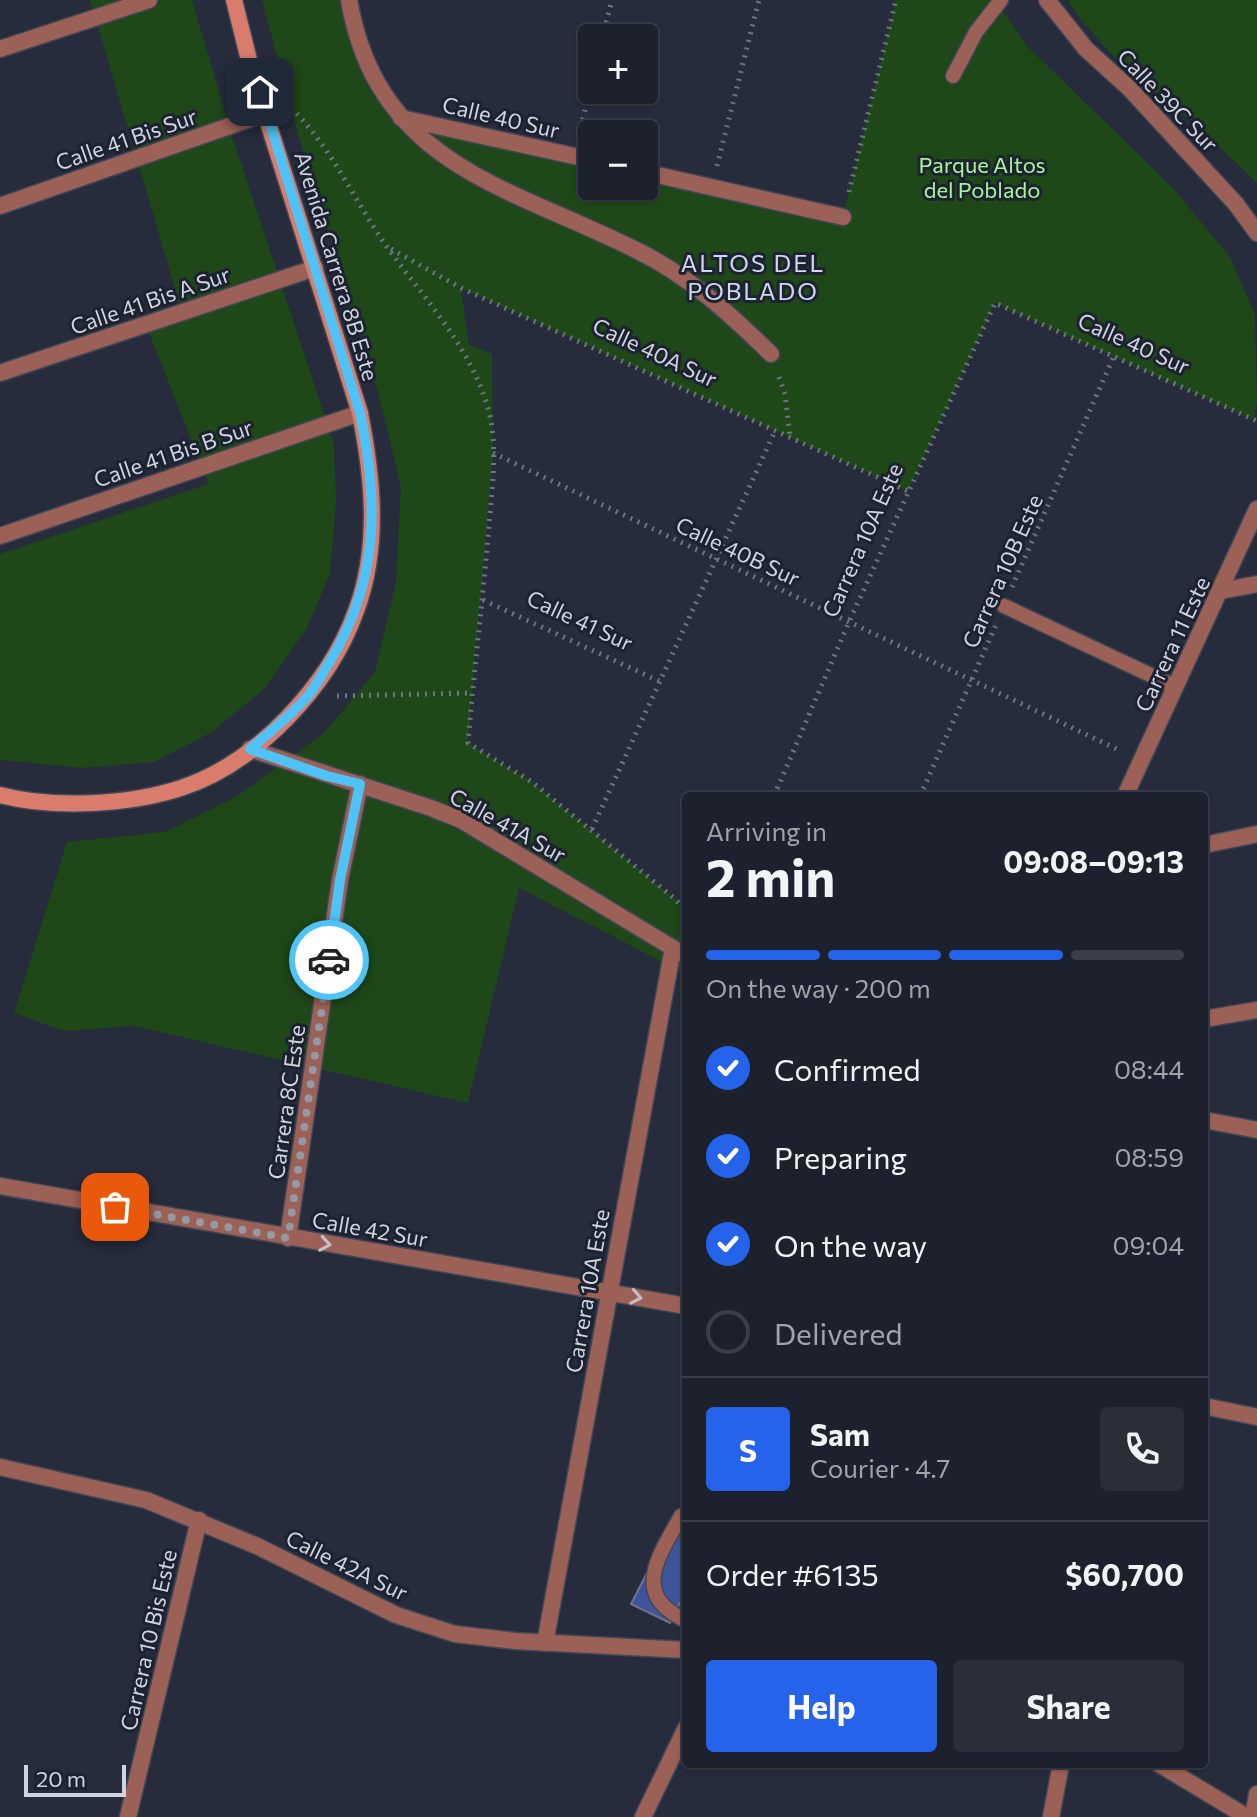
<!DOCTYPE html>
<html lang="en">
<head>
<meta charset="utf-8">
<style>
  :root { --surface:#1c212d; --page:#292e39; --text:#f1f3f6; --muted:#a0a3aa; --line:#3a3e49; --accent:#2563eb }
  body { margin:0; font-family:Commissioner,sans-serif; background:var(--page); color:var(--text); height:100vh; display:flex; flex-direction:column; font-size:30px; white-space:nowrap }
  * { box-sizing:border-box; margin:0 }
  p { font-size:26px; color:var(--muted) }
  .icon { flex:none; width:44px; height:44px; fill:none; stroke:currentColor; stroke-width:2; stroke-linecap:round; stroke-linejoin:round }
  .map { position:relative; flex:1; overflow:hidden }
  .drawer { position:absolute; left:682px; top:792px; width:526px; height:976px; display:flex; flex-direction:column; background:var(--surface); border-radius:8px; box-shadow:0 2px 6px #0004,0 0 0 2px var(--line) }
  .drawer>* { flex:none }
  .fabs { position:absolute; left:578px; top:24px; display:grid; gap:16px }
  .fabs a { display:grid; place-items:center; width:80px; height:80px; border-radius:8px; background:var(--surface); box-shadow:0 2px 6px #0004,0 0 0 2px var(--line); font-size:40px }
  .scale { position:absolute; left:24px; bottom:20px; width:102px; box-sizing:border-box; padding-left:8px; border:4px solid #d0d4df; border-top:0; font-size:22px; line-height:28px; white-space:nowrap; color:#d0d4df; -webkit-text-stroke:6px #1d2231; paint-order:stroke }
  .pin { position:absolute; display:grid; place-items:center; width:68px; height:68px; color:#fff; margin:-34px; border-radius:16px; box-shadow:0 4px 12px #0006 }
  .courier { position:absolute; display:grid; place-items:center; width:80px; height:80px; margin:-40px; border:6px solid #4fc3f7; border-radius:50%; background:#fff; color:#222; box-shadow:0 2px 10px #0007 }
  .headline em { font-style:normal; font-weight:700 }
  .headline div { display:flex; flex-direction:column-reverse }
  .headline { display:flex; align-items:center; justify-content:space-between; height:136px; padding:0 24px }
  h1 { font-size:52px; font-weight:700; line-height:60px }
  .bar { display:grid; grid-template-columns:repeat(4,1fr); gap:12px 8px; align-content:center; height:96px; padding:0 24px }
  .bar i { height:10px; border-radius:6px; background:var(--line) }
  .bar .current { background:var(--accent) }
  .bar p { grid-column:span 4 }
  .line { display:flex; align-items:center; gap:20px; padding:0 24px; border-top:2px solid var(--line) }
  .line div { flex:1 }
  .round { display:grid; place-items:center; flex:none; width:84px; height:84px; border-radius:8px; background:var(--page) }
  ol { padding:0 24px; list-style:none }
  li { display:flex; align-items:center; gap:24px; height:88px }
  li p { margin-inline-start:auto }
  li .icon { padding:8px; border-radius:50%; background:var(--accent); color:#fff; stroke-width:4 }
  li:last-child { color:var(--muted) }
  li i { width:44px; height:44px; border:4px solid var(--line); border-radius:50% }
  .action { display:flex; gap:16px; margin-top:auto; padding:16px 24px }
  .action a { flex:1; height:92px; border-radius:8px; background:var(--accent); color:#fff; font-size:32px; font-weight:700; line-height:92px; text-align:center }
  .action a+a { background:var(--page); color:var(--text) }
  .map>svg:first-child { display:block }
</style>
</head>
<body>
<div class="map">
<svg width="1257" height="1817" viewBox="0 0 1257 1817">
  <rect width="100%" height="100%" fill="#262c3c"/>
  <g fill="#1f4818">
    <polygon points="90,0 192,0 233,139 334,444 336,503 330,573 307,628 265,688 212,732 154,762 83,768 0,760 0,554 209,484 146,325 182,312"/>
    <polygon points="262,0 349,0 400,117 592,160 592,186 644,186 644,172 843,216 896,0 995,0 1027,46 1172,187 1230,257 1255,315 1257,402 1254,420 995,303 908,491 461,288 469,345 492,354 493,453 468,743 532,782 674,898 686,903 686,974 519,888 468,1103 134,1026 64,1031 14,1013 67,842 165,832 239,795 324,733 375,672 396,582 401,487 379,396 298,134"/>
    <polygon points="1068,0 1257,0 1257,183 1198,126 1129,73 1080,19"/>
  </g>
  <polygon fill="#3f559b" stroke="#6d7487" stroke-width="2" points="671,1526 686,1533 686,1591 670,1623 631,1604"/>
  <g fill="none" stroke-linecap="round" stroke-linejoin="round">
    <defs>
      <g id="service">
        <polyline points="953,76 976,32 1001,0"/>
        <polyline points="1004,606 1176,687"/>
        <path d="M686,1514L681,1516C667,1542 637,1582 665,1607C671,1613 679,1617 686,1621"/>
      </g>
      <g id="minor">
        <path d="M349,0C378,166 509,186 636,250C688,275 730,314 771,354"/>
        <polyline points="0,49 149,0"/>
        <polyline points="401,118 592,160"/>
        <polyline points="644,172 843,217"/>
        <polyline points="0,206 267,113"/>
        <polyline points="0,373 315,268"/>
        <polyline points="0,536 360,413"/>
        <polyline points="1220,591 1257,584"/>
        <polyline points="250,749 431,808 461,820 686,956"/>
        <polyline points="1204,845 1257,834"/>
        <polyline points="1204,1019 1257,1010"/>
        <polyline points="1204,1120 1257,1130"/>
        <polyline points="0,1186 686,1306"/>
        <polyline points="288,1238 340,880 360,784"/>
        <polyline points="1204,1406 1257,1417"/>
        <polyline points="0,1467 146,1500 257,1546 396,1615 455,1634 515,1641 686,1650"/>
        <polyline points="545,1643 673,948"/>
        <polyline points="1159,1764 1247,1817"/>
        <polyline points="128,1817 199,1520"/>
        <polyline points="1051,1817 1061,1764"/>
        <polyline points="1253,1817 1257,1794"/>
      </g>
      <g id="tertiary">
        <polyline points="1047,0 1086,49 1130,89 1236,204 1257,233"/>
        <polyline points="1125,796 1257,509"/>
        <polyline points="643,1817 686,1728"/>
      </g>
      <path id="secondary" d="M0,795C53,809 129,805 181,788C257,763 329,686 356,611C380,547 373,478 360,413L252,72L234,0"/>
    </defs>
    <use href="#service" stroke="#414756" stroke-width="17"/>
    <use href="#minor" stroke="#414756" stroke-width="19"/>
    <use href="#tertiary" stroke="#414756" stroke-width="19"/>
    <use href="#secondary" stroke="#414756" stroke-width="19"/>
    <g stroke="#6e7481" stroke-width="5" stroke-dasharray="2 6" stroke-linecap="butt">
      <polyline points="602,38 612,0"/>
      <path d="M291,108C331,146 355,202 387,247C423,297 469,345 487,405C499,443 492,487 489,526C483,598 474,670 468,743L532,782L674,898L686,911"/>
      <polyline points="579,135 592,81"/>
      <polyline points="717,166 759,0"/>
      <polyline points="849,192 896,0"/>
      <polyline points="391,249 461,288 908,491"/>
      <polyline points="779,377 785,394 790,437"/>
      <polyline points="493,453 1119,750"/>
      <polyline points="1012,587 1113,358"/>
      <polyline points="483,600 659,681"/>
      <polyline points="337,696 472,693"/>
      <polyline points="774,796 849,622 995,303 1257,421"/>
      <polyline points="920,796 996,625"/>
      <polyline points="592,829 775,431"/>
    </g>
    <use href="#service" stroke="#9c6156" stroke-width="14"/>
    <use href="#minor" stroke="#9c6156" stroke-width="16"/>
    <use href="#tertiary" stroke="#9c6156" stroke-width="16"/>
    <use href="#secondary" stroke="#da7c6c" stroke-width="16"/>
  </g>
  <defs><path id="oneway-chevron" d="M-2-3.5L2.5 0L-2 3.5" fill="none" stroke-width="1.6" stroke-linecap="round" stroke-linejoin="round" transform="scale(2)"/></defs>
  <g stroke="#c6bdc4">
    <use href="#oneway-chevron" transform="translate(325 1244) rotate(10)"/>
    <use href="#oneway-chevron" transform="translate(636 1297) rotate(11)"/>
  </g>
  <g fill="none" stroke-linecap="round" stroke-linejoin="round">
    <polyline stroke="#9499a6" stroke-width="8" stroke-dasharray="0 14.4" points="115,1207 288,1238 329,960"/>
    <path stroke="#4fc3f7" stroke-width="10" d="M260,92L360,413C379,503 379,582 329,663C321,675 315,689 305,699C288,718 269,733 250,749L327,776L360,784L340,880L329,960"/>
  </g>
  <g text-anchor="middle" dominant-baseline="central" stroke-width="6" stroke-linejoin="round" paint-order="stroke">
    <g font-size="22" fill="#d0d4df" stroke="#1d2231">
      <text transform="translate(1168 100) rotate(46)">Calle 39C Sur</text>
      <text transform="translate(501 117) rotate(13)">Calle 40 Sur</text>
      <text transform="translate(126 139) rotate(-19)">Calle 41 Bis Sur</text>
      <text transform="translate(337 266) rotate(73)">Avenida Carrera 8B Este</text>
      <text transform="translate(150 300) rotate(-19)">Calle 41 Bis A Sur</text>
      <text transform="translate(1134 343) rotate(24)">Calle 40 Sur</text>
      <text transform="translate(655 352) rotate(25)">Calle 40A Sur</text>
      <text transform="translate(173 453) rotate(-19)">Calle 41 Bis B Sur</text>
      <text transform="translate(862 540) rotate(-66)">Carrera 10A Este</text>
      <text transform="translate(738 551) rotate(25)">Calle 40B Sur</text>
      <text transform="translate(1002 571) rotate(-66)">Carrera 10B Este</text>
      <text transform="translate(580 620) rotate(25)">Calle 41 Sur</text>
      <text transform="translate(1172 644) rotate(-65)">Carrera 11 Este</text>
      <text transform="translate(508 825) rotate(29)">Calle 41A Sur</text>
      <text transform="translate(286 1102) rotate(-82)">Carrera 8C Este</text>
      <text transform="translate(370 1229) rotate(10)">Calle 42 Sur</text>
      <text transform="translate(587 1291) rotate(-80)">Carrera 10A Este</text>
      <text transform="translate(347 1565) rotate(26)">Calle 42A Sur</text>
      <text transform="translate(148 1640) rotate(-77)">Carrera 10 Bis Este</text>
    </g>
    <g font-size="22" fill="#a7f698" stroke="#1d2231">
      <text x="982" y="164">Parque Altos<tspan x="982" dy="25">del Poblado</tspan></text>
    </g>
    <g font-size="24" letter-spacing="2" fill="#d0d8ed" stroke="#1d2231">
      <text x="753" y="262">ALTOS DEL<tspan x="753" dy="28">POBLADO</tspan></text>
    </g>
  </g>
</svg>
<div class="fabs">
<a>+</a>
<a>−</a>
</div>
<div class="scale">20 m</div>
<div class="pin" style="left:115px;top:1207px;background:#ea580c"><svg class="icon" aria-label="bag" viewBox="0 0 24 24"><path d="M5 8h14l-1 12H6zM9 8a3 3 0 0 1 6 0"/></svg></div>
<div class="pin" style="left:260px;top:92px;background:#1f2937"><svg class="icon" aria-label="home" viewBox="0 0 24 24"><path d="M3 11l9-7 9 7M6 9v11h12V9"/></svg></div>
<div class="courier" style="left:329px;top:960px"><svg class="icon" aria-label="car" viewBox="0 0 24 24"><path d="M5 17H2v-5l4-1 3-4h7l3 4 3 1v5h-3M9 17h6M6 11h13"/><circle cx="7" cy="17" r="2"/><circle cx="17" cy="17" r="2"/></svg></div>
<section class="drawer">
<div class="headline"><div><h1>2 min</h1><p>Arriving in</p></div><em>09:08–09:13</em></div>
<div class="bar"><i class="current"></i><i class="current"></i><i class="current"></i><i></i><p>On the way · 200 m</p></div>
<ol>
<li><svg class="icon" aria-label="check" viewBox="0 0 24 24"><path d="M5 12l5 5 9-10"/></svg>Confirmed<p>08:44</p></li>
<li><svg class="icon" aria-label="check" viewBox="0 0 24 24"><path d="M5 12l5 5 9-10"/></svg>Preparing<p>08:59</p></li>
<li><svg class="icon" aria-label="check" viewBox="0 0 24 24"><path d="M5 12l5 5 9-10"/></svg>On the way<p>09:04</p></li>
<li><i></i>Delivered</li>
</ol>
<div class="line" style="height:144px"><b class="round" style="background:var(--accent);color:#fff">S</b><div><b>Sam</b><p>Courier · 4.7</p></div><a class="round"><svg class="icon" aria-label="phone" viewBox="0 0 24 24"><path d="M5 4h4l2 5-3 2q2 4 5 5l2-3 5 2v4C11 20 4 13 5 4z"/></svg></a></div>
<div class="line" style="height:104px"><div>Order #6135</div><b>$60,700</b></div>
<div class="action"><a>Help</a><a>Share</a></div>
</section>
</div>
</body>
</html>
